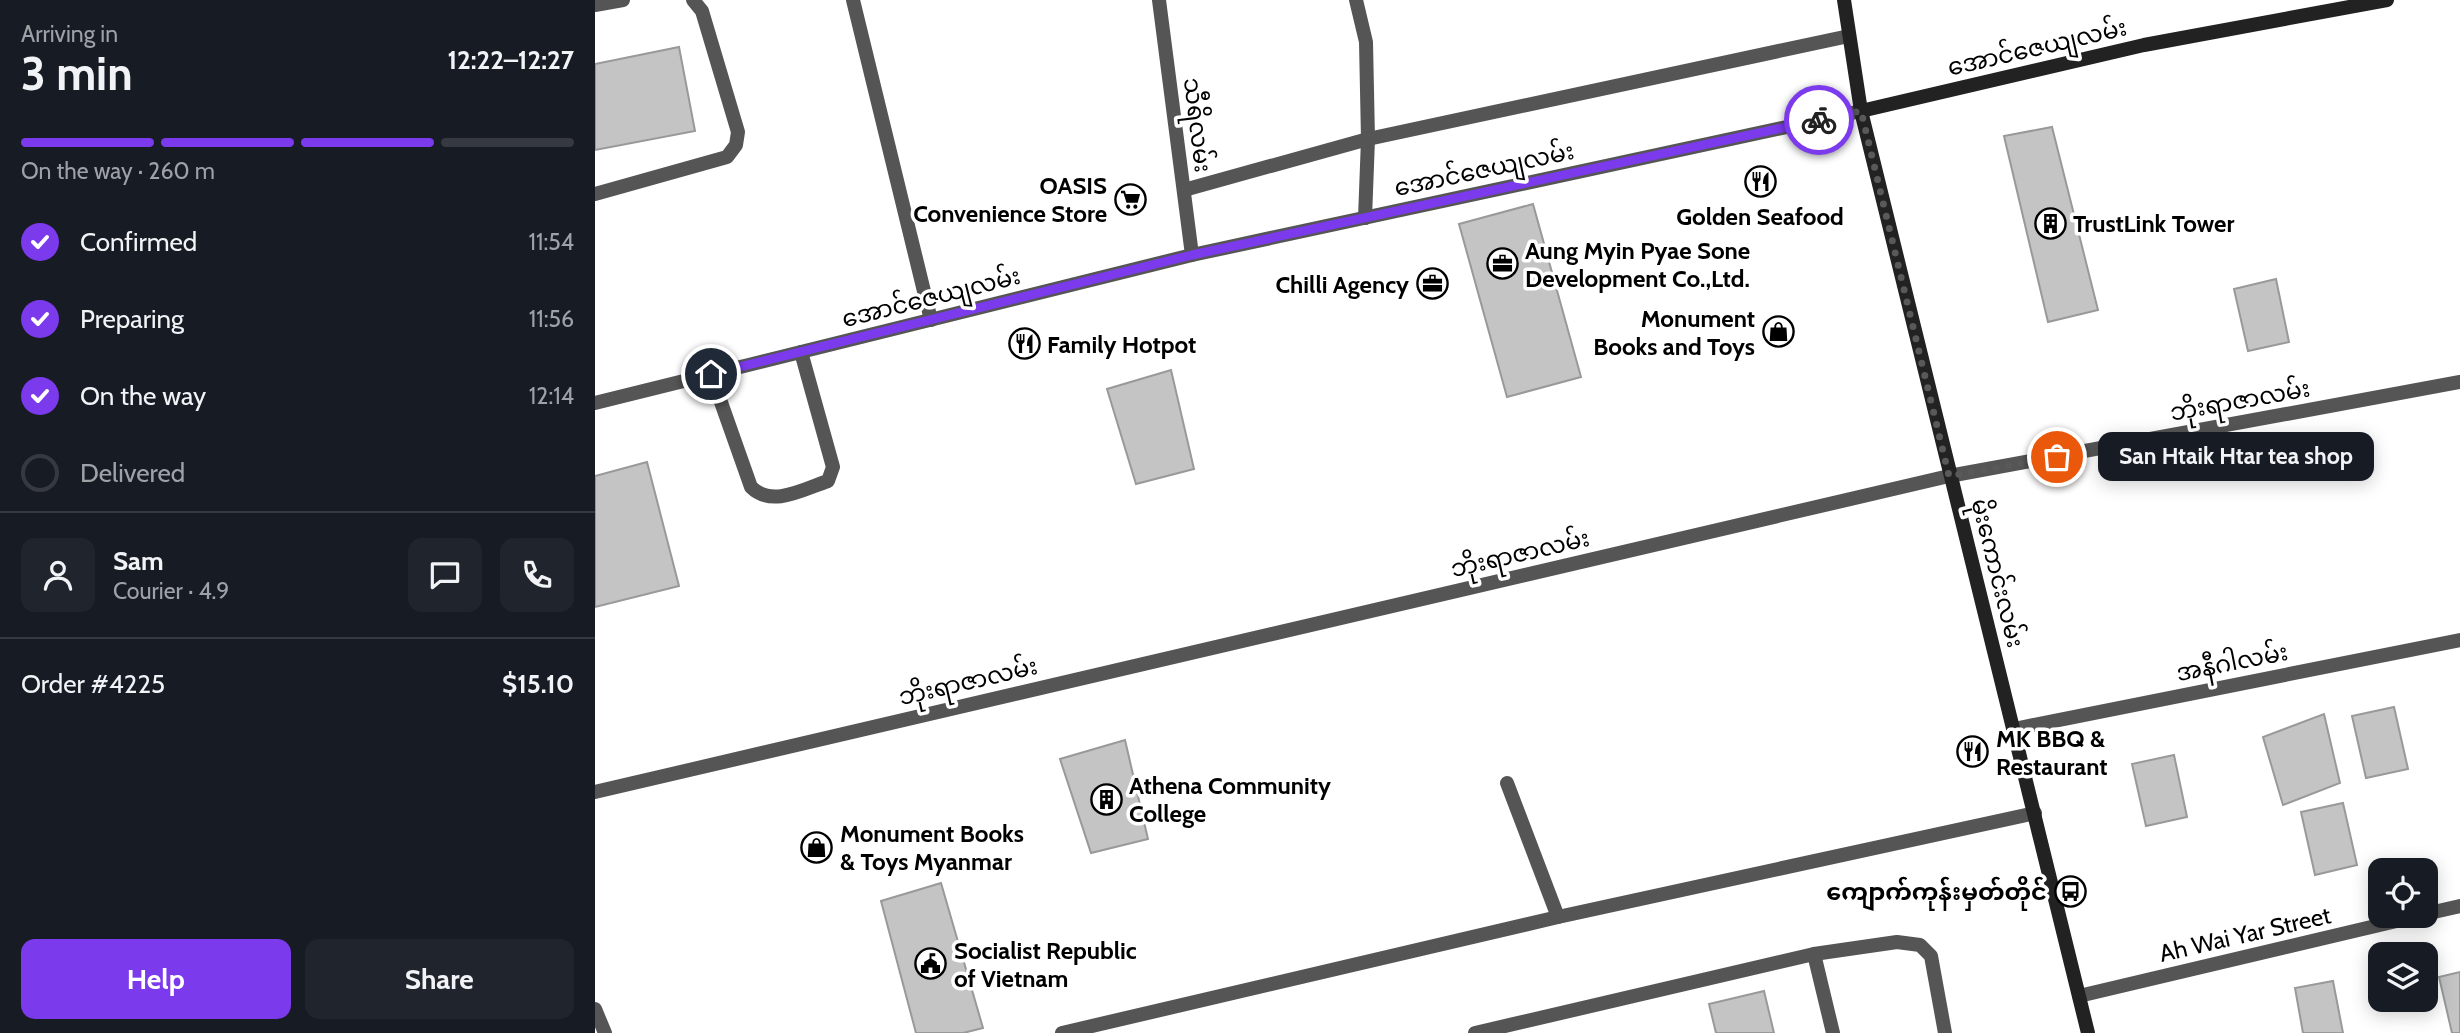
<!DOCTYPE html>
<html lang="en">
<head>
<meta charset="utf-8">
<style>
  :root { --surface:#171b24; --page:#20242c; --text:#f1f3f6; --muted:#9ea1a6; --line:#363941; --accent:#7c3aed }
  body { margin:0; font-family:Cabin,"Noto Sans Myanmar",sans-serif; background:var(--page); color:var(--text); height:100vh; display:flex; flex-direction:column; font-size:26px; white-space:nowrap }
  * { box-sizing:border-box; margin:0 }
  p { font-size:23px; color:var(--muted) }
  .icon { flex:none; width:38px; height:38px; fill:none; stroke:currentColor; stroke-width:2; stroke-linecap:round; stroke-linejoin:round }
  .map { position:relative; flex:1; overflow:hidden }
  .panel { display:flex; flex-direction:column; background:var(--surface); width:595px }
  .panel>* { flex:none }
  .controls { position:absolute; left:1773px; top:858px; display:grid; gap:14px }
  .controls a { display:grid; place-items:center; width:70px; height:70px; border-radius:14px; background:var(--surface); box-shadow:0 4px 18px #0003; font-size:35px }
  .pin { position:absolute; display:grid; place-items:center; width:60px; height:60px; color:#fff; margin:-30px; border:4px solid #fff; border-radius:50%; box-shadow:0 2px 7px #0007 }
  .courier { position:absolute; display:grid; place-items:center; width:70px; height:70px; margin:-35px; border:5px solid #7c3aed; border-radius:50%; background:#fff; color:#222; box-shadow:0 2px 9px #0007 }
  .bubble { position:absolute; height:49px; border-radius:14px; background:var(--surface); box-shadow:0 4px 18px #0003; font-size:23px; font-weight:700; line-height:49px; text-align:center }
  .headline em { font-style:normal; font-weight:700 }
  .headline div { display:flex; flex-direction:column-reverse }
  .headline { display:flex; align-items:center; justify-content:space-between; height:119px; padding:0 21px }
  h1 { font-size:46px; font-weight:700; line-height:52px }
  .bar { display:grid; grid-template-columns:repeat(4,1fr); gap:10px 7px; align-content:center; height:84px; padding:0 21px }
  .bar i { height:9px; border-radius:5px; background:var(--line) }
  .bar .selected { background:var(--accent) }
  .bar p { grid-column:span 4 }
  .line { display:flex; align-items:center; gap:18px; padding:0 21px; border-top:2px solid var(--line) }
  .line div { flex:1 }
  .round { display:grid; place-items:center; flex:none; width:74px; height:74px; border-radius:14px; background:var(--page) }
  ol { padding:0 21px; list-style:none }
  li { display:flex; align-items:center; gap:21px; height:77px }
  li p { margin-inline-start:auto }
  li .icon { padding:7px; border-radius:50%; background:var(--accent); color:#fff; stroke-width:4 }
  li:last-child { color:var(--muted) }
  li i { width:38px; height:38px; border:4px solid var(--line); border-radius:50% }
  .button { display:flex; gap:14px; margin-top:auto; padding:14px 21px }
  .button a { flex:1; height:80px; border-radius:14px; background:var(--accent); color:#fff; font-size:28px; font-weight:700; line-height:80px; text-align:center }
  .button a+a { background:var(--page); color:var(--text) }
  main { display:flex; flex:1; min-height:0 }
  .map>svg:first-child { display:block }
</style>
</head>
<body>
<main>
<section class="panel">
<div class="headline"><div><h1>3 min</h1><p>Arriving in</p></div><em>12:22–12:27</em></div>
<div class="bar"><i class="selected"></i><i class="selected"></i><i class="selected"></i><i></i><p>On the way · 260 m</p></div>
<ol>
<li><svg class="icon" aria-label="check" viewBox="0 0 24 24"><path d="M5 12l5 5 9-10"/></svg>Confirmed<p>11:54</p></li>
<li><svg class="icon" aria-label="check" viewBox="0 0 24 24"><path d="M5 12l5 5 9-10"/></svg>Preparing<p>11:56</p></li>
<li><svg class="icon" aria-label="check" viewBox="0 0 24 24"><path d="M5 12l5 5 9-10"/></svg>On the way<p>12:14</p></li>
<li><i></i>Delivered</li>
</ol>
<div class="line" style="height:126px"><a class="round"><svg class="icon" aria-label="person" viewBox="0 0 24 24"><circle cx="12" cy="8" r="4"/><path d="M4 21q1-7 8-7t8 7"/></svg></a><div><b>Sam</b><p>Courier · 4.9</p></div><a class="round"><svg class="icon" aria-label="chat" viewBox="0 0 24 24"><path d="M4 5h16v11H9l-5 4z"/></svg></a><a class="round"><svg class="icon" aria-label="phone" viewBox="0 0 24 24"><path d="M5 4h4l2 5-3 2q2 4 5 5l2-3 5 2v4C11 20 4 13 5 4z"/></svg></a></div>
<div class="line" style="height:91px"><div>Order #4225</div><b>$15.10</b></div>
<div class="button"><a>Help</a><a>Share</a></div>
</section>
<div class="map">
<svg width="1865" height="1033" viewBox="0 0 1865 1033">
  <rect width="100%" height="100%" fill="#fff"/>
  <g fill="#c4c4c4" stroke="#999" stroke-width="2">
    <polygon points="84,47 100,131 0,150 0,64"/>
    <polygon points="1457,127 1503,310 1453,322 1409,136"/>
    <polygon points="938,204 986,377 912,397 864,224"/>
    <polygon points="1681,279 1694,342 1653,351 1639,289"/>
    <polygon points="576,370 599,469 541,484 512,389"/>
    <polygon points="52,462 84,586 0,607 0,476"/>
    <polygon points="1799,707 1813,769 1771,778 1757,716"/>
    <polygon points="1729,714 1745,783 1688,805 1668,737"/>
    <polygon points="530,740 553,839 496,853 465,759"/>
    <polygon points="1579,755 1592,817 1551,826 1537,764"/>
    <polygon points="1748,803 1762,865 1720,875 1706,812"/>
    <polygon points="346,883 388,1028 368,1033 321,1033 286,901"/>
    <polygon points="1865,972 1865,1033 1857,1033 1844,977"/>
    <polygon points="1738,981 1748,1033 1708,1033 1700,988"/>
    <polygon points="1169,991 1179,1033 1121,1033 1114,1004"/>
  </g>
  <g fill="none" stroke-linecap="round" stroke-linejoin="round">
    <g stroke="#555" stroke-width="14">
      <polyline points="761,0 771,42 773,139 770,218"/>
      <polyline points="589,190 773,139 1254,36"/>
      <path d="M116,374L156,487C177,508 209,489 233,481L238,467L206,352"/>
      <polyline points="912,783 963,917"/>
      <polyline points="1219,954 1238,1033"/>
      <polyline points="880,1033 1219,954 1302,942 1325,945 1336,956 1350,1033"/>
    </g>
    <g stroke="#555" stroke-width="14">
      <polyline points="258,0 336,320"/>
      <polyline points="564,0 597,255"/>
      <polyline points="0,5 28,0"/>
      <polyline points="0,194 132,157 141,145 143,132 107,11 98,0"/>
      <polyline points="0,403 597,255 1266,111"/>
      <polyline points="1419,729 1865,640"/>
      <polyline points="0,792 1354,476 1865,382"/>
      <polyline points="1830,914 1865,906"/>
      <polyline points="1484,996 1827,915"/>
      <polyline points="0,1009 10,1033"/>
      <polyline points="467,1033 963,917 1440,813"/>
    </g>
    <g stroke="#222" stroke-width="14">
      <polyline points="1249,0 1266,111 1493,1033"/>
      <polyline points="1266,111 1549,45 1792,0"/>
    </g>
  </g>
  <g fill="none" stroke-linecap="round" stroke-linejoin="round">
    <polyline stroke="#595959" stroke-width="7" stroke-dasharray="0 12.6" points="1224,120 1266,111 1354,476 1462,457"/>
    <polyline stroke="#7c3aed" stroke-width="9" points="116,374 597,255 1224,120"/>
  </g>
  <defs>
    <symbol id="restaurant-ring" viewBox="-11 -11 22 22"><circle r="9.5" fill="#fff" stroke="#000" stroke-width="1.5"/><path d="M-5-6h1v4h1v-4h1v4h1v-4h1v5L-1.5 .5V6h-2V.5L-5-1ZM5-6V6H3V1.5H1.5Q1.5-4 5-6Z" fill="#000"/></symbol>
    <symbol id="supermarket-ring" viewBox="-11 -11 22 22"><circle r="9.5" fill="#fff" stroke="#000" stroke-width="1.5"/><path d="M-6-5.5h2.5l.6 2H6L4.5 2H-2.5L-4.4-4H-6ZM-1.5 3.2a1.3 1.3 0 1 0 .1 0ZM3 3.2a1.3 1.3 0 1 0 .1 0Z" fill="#000"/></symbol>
    <symbol id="building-ring" viewBox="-11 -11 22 22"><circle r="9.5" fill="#fff" stroke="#000" stroke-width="1.5"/><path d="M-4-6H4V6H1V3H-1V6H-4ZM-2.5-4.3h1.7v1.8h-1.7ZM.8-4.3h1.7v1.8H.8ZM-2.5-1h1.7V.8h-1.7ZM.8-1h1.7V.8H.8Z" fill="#000"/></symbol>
    <symbol id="office-ring" viewBox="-11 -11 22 22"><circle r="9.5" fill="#fff" stroke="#000" stroke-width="1.5"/><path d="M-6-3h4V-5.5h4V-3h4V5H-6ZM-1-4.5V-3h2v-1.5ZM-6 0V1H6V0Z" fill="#000"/></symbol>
    <symbol id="shop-ring" viewBox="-11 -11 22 22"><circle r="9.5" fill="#fff" stroke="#000" stroke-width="1.5"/><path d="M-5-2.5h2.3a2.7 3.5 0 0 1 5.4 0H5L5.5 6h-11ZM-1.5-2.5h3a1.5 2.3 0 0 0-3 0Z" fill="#000"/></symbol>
    <symbol id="bus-ring" viewBox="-11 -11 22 22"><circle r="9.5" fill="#fff" stroke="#000" stroke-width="1.5"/><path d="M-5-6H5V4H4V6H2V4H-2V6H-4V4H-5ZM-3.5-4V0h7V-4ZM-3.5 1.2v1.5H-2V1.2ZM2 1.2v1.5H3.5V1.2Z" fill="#000"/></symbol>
    <symbol id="civic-ring" viewBox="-11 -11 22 22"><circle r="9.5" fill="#fff" stroke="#000" stroke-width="1.5"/><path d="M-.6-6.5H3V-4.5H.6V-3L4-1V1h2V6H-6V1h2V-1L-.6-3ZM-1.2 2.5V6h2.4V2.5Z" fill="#000"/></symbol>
  </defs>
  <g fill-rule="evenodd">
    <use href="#restaurant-ring" x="1148" y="164" width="35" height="35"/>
    <use href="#supermarket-ring" x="518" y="182" width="35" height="35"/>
    <use href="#building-ring" x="1438" y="206" width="35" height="35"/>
    <use href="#office-ring" x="890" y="246" width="35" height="35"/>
    <use href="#office-ring" x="820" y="266" width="35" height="35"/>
    <use href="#shop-ring" x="1166" y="314" width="35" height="35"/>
    <use href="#restaurant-ring" x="412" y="326" width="35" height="35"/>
    <use href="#restaurant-ring" x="1360" y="734" width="35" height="35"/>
    <use href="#building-ring" x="494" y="782" width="35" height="35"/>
    <use href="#shop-ring" x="204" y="830" width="35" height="35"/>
    <use href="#bus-ring" x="1458" y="874" width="35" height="35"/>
    <use href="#civic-ring" x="318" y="946" width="35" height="35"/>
  </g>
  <g text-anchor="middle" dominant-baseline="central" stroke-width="7" stroke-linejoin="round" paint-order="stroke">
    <g font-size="24" fill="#000" stroke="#fff">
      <text transform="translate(1442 47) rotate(-13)">အောင်ဇေယျလမ်း</text>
      <text transform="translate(603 125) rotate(83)">သီရိလမ်း</text>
      <text transform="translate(889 169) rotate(-12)">အောင်ဇေယျလမ်း</text>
      <text transform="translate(336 297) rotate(-14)">အောင်ဇေယျလမ်း</text>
      <text transform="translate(1645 400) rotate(-10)">ဘိုးရာဇာလမ်း</text>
      <text transform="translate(925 553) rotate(-13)">ဘိုးရာဇာလမ်း</text>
      <text transform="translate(1403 573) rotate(76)">မိုးကောင်းလမ်း</text>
      <text transform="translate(1637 662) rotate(-11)">အနီဂါလမ်း</text>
      <text transform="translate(373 681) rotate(-13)">ဘိုးရာဇာလမ်း</text>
      <text transform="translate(1650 934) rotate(-13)">Ah Wai Yar Street</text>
    </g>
    <g font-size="24" font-weight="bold" fill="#000" stroke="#fff" text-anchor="start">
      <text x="512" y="185" text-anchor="end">OASIS<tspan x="512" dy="28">Convenience Store</tspan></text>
      <text x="1165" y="216" text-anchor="middle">Golden Seafood</text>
      <text x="1478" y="223">TrustLink Tower</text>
      <text x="930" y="250">Aung Myin Pyae Sone<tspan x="930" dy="28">Development Co.,Ltd.</tspan></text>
      <text x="814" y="284" text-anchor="end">Chilli Agency</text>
      <text x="1160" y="318" text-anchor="end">Monument<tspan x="1160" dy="28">Books and Toys</tspan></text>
      <text x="452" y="344">Family Hotpot</text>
      <text x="1401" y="738">MK BBQ &amp;<tspan x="1401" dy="28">Restaurant</tspan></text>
      <text x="534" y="785">Athena Community<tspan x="534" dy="28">College</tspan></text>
      <text x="245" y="833">Monument Books<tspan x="245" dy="28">&amp; Toys Myanmar</tspan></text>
      <text x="1452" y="891" text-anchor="end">ကျောက်ကုန်းမှတ်တိုင်</text>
      <text x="359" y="950">Socialist Republic<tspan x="359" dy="28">of Vietnam</tspan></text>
    </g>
  </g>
</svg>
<div class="controls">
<a><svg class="icon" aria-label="locate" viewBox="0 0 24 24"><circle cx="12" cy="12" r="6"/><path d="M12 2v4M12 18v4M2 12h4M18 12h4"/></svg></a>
<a><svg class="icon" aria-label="layers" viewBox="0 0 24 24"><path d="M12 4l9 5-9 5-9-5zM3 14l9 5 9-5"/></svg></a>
</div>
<div class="pin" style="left:1462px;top:457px;background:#ea580c"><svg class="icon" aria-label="bag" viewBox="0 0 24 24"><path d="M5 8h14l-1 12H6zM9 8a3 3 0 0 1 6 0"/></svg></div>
<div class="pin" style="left:116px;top:374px;background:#1f2937"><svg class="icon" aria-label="home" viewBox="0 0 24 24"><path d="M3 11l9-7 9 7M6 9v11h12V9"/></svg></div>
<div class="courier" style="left:1224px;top:120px"><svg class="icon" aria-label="bike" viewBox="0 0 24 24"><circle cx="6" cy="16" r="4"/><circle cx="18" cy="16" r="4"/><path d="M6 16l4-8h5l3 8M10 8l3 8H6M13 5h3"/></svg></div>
<div class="bubble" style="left:1503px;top:432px;width:276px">San Htaik Htar tea shop</div>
</div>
</main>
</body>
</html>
